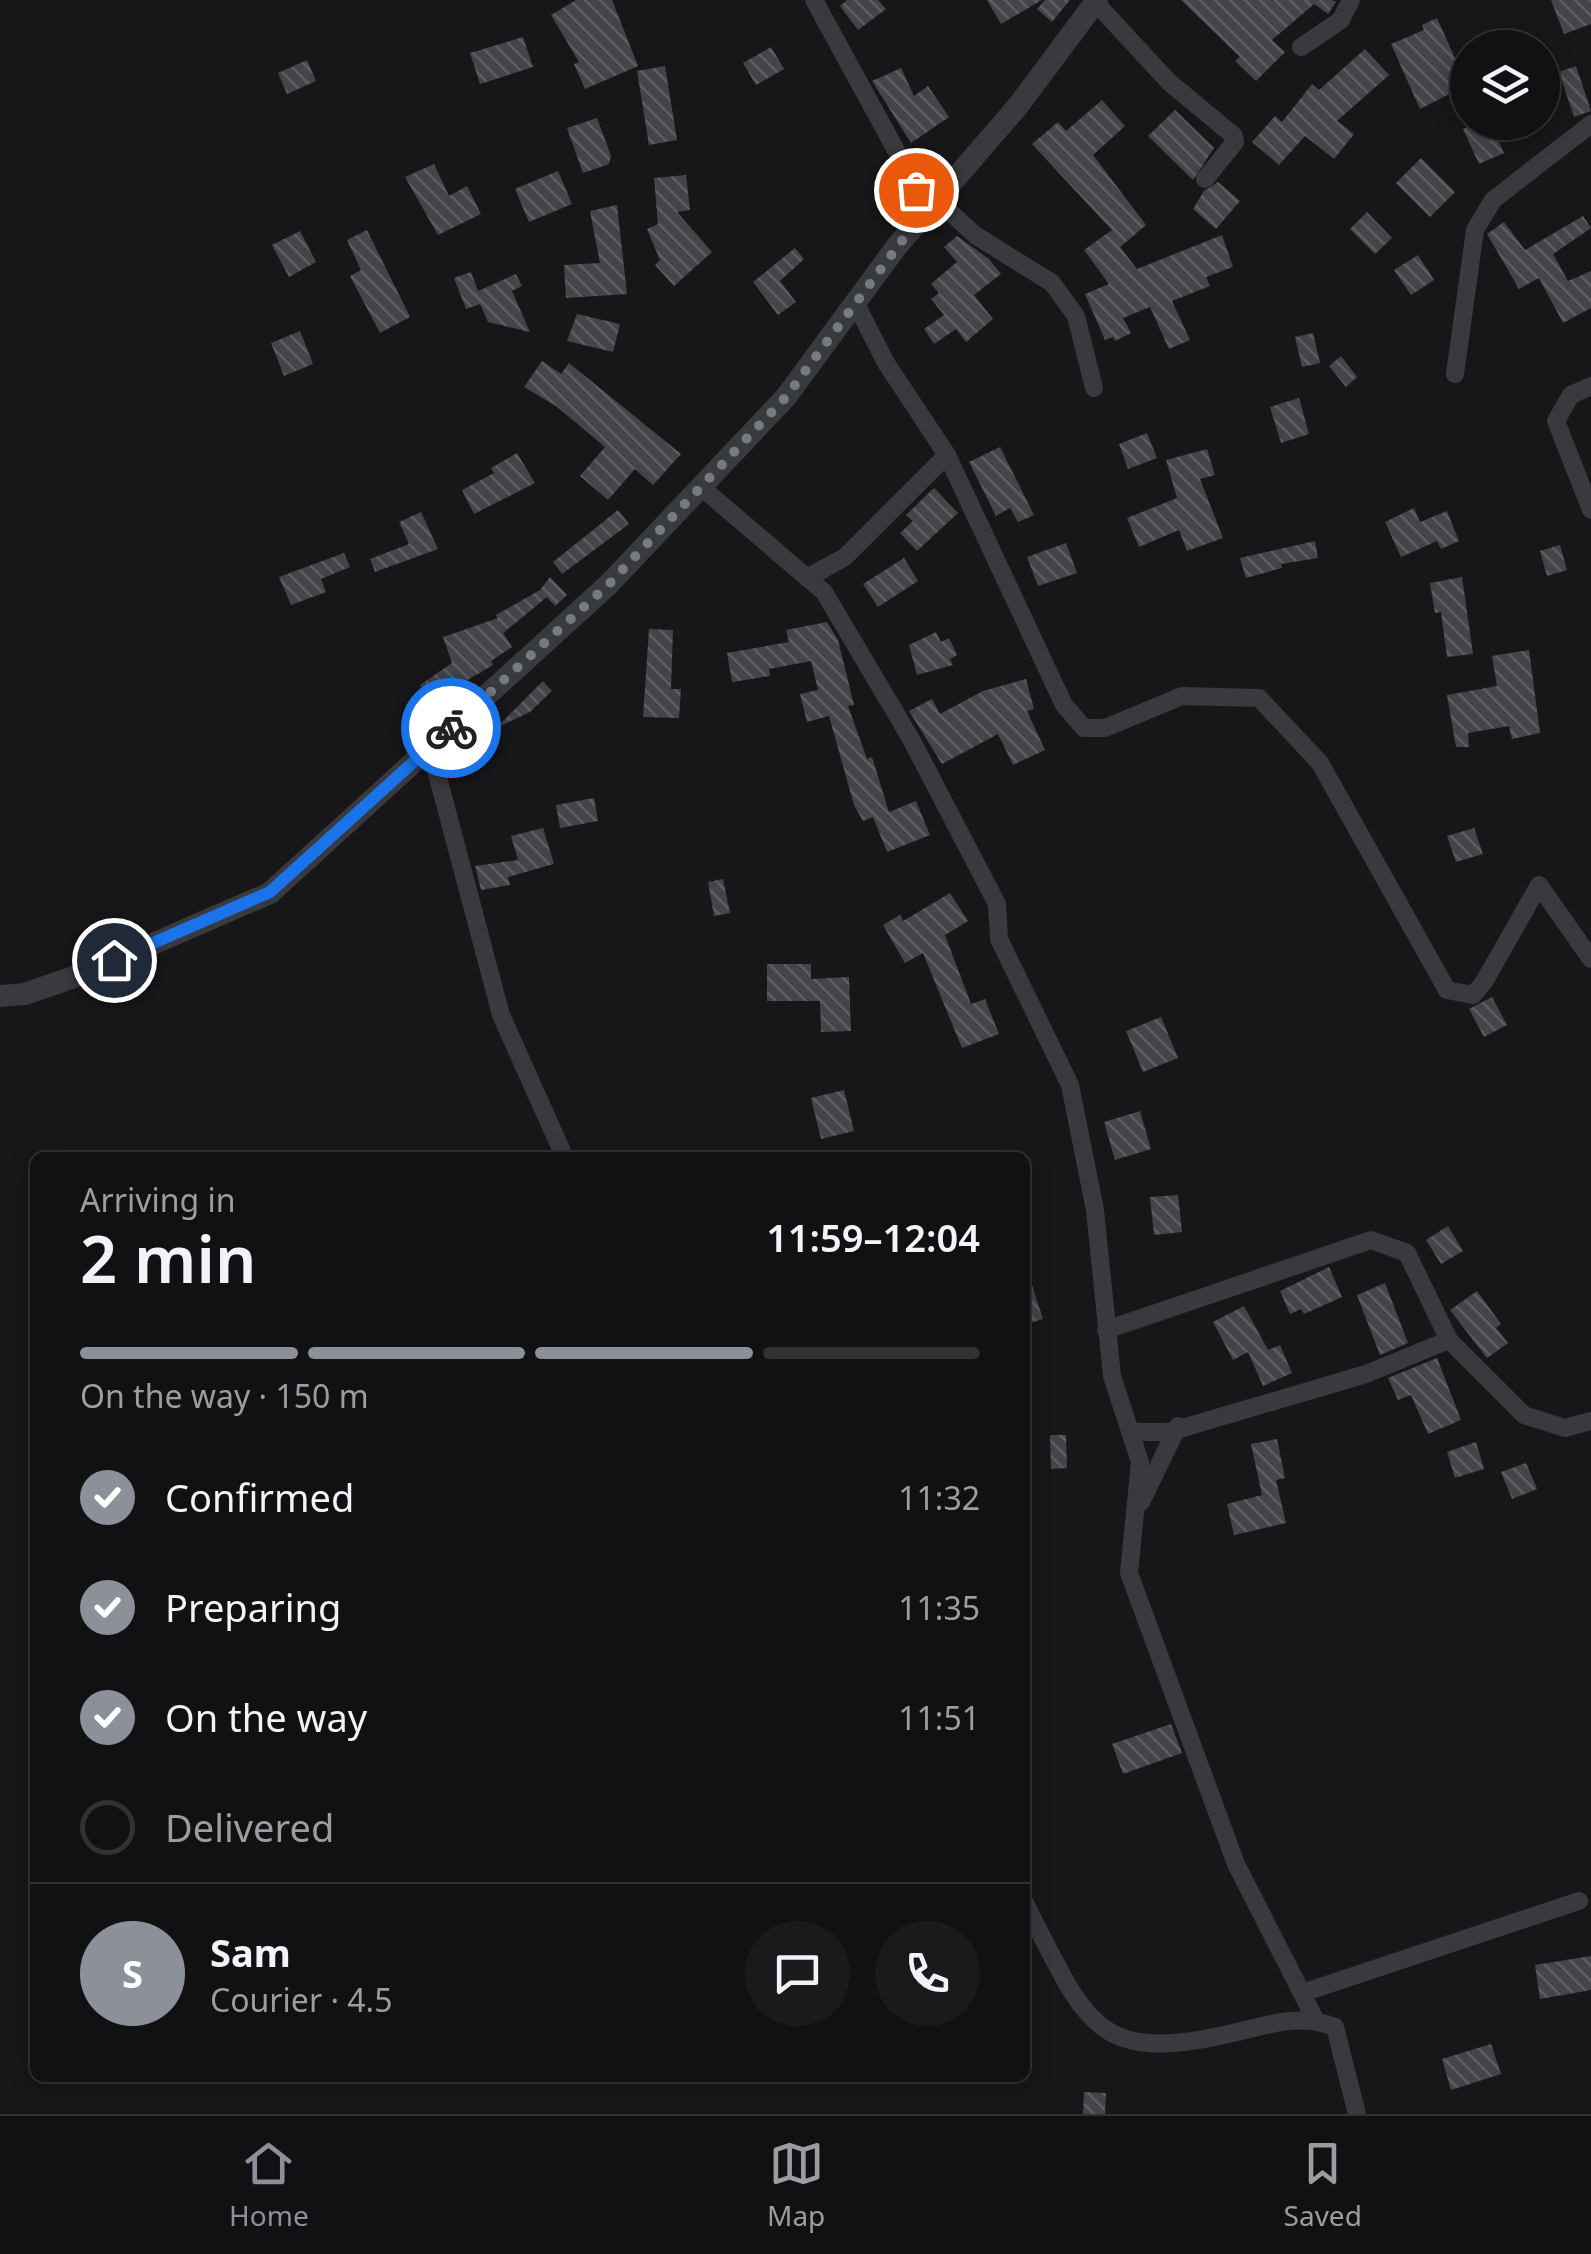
<!DOCTYPE html>
<html lang="en">
<head>
<meta charset="utf-8">
<style>
  :root { --surface:#111113; --page:#1a1a1c; --text:#f1f3f6; --muted:#9c9da0; --line:#303133; --accent:#8c9099 }
  body { margin:0; font-family:"Noto Sans",sans-serif; background:var(--page); color:var(--text); height:100vh; display:flex; flex-direction:column; font-size:38px; white-space:nowrap }
  * { box-sizing:border-box; margin:0 }
  p { font-size:32px; color:var(--muted) }
  .icon { flex:none; width:55px; height:55px; fill:none; stroke:currentColor; stroke-width:2; stroke-linecap:round; stroke-linejoin:round }
  .map { position:relative; flex:1; overflow:hidden }
  .details { position:absolute; left:30px; top:1152px; width:1000px; height:930px; display:flex; flex-direction:column; background:var(--surface); border-radius:15px; box-shadow:0 5px 25px #0003,0 0 0 2px var(--line) }
  .details>* { flex:none }
  .controls { position:absolute; left:1450px; top:30px; display:grid; gap:20px }
  .controls a { display:grid; place-items:center; width:110px; height:110px; border-radius:50%; background:var(--surface); box-shadow:0 5px 25px #0003,0 0 0 2px var(--line); font-size:50px }
  .pin { position:absolute; display:grid; place-items:center; width:85px; height:85px; color:#fff; margin:-42px; border:5px solid #fff; border-radius:50%; box-shadow:0 2px 10px #0007 }
  .courier { position:absolute; display:grid; place-items:center; width:100px; height:100px; margin:-50px; border:8px solid #1a73e8; border-radius:50%; background:#fff; color:#222; box-shadow:0 2px 12px #0007 }
  .summary em { font-style:normal; font-weight:600 }
  .summary div { display:flex; flex-direction:column-reverse }
  .summary { display:flex; align-items:center; justify-content:space-between; height:170px; padding:0 50px }
  h1 { font-size:65px; font-weight:600; line-height:75px }
  .bar { display:grid; grid-template-columns:repeat(4,1fr); gap:15px 10px; align-content:center; height:120px; padding:0 50px }
  .bar i { height:12px; border-radius:8px; background:var(--line) }
  .bar .selected { background:var(--accent) }
  .bar p { grid-column:span 4 }
  .line { display:flex; align-items:center; gap:25px; padding:0 50px; border-top:2px solid var(--line) }
  .line div { flex:1 }
  .round { display:grid; place-items:center; flex:none; width:105px; height:105px; border-radius:52px; background:var(--page) }
  ol { padding:0 50px; list-style:none }
  li { display:flex; align-items:center; gap:30px; height:110px }
  li p { margin-inline-start:auto }
  li .icon { padding:10px; border-radius:50%; background:var(--accent); color:#fff; stroke-width:4 }
  li:last-child { color:var(--muted) }
  li i { width:55px; height:55px; border:5px solid var(--line); border-radius:50% }
  .tab-bar { display:flex; justify-content:space-around; align-items:center; height:140px; border-top:2px solid var(--line); background:var(--surface); font-size:28px; color:var(--muted) }
  .tab-bar a { display:grid; justify-items:center; gap:5px }
  .tab-bar .selected { color:var(--accent) }
  .map>svg:first-child { display:block }
</style>
</head>
<body>
<div class="map">
<svg width="1591" height="2114" viewBox="0 0 1591 2114">
  <defs>
    <pattern id="building-back-hatch" width="6" height="6" patternUnits="userSpaceOnUse" patternTransform="scale(2.5)"><rect width="6" height="6" fill="#434549"/><path d="M-1 5l2 2M0 0l6 6M5-1l2 2" fill="none" stroke="#5b5d61"/></pattern>
  </defs>
  <rect width="100%" height="100%" fill="#171719"/>
  <g fill="url(#building-back-hatch)">
    <polygon points="576,0 612,0 638,66 585,89 574,64 579,62 551,15"/>
    <polygon points="847,0 878,0 886,9 858,30 840,6"/>
    <polygon points="987,0 1042,0 1001,24"/>
    <polygon points="1045,0 1070,0 1052,22 1037,9"/>
    <polygon points="1181,0 1332,0 1336,2 1328,14 1314,4 1272,40 1285,52 1256,81 1235,61 1240,57"/>
    <polygon points="1551,0 1591,0 1591,24 1564,34"/>
    <polygon points="1437,18 1467,85 1420,109 1391,44 1424,30 1422,25"/>
    <polygon points="523,37 533,67 480,84 470,53"/>
    <polygon points="771,47 784,69 756,85 743,63"/>
    <polygon points="1365,49 1389,75 1337,121 1354,134 1334,159 1305,136 1279,165 1252,142 1275,116 1282,122 1312,84 1319,90"/>
    <polygon points="307,60 316,81 287,94 278,73"/>
    <polygon points="665,66 677,140 649,145 637,71"/>
    <polygon points="1576,66 1591,111 1574,117 1559,72"/>
    <polygon points="901,68 914,96 928,86 949,117 911,143 872,81"/>
    <polygon points="1102,100 1125,126 1093,155 1146,225 1120,247 1137,269 1222,235 1233,267 1206,277 1210,286 1172,301 1190,340 1169,349 1150,307 1123,318 1131,333 1115,341 1113,337 1105,340 1085,294 1109,284 1084,250 1112,230 1032,144 1058,122 1066,131"/>
    <polygon points="1175,110 1214,148 1193,180 1148,136"/>
    <polygon points="597,118 611,156 609,164 583,173 567,128"/>
    <polygon points="1478,122 1490,122 1504,153 1479,164 1463,129"/>
    <polygon points="1421,158 1455,192 1430,217 1396,183"/>
    <polygon points="434,164 449,196 467,186 481,214 438,235 405,177"/>
    <polygon points="558,171 572,204 529,222 515,189"/>
    <polygon points="686,175 690,210 677,212 712,252 674,286 655,265 660,260 647,229 658,224 654,178"/>
    <polygon points="1218,182 1240,201 1216,229 1193,209 1204,191"/>
    <polygon points="617,205 627,294 566,298 564,265 600,263 590,211"/>
    <polygon points="1367,212 1392,238 1375,254 1350,229"/>
    <polygon points="1583,216 1591,228 1553,254 1568,281 1591,271 1591,308 1563,323 1539,278 1519,289 1487,234 1504,222 1525,250"/>
    <polygon points="367,230 410,317 380,333 350,276 361,270 347,240"/>
    <polygon points="300,231 316,262 289,277 272,245"/>
    <polygon points="957,236 989,259 1001,274 974,295 993,319 966,342 956,329 934,344 924,329 944,315 931,299 939,293 931,284 957,262 944,247"/>
    <polygon points="795,248 804,259 780,281 796,302 778,315 753,282"/>
    <polygon points="1418,255 1434,280 1411,295 1394,270"/>
    <polygon points="471,272 478,291 516,274 522,286 512,291 530,332 488,322 480,304 466,309 454,278"/>
    <polygon points="577,314 620,324 613,352 567,341"/>
    <polygon points="300,331 313,364 284,376 271,343"/>
    <polygon points="1313,333 1320,363 1302,367 1295,337"/>
    <polygon points="1341,356 1357,377 1346,387 1329,366"/>
    <polygon points="542,361 561,374 569,363 681,454 653,485 635,469 608,500 580,476 605,447 556,406 524,387"/>
    <polygon points="1299,398 1309,434 1281,443 1270,407"/>
    <polygon points="1147,433 1157,458 1128,469 1119,444"/>
    <polygon points="1000,447 1034,515 1018,522 1010,508 996,516 969,462"/>
    <polygon points="1207,449 1215,475 1200,479 1223,538 1187,551 1179,530 1139,547 1127,518 1177,498 1166,460"/>
    <polygon points="517,453 535,483 474,514 462,490 494,473 491,468"/>
    <polygon points="934,488 958,513 917,551 900,533 913,521 906,515"/>
    <polygon points="1414,508 1420,522 1447,511 1459,541 1441,549 1437,541 1401,557 1385,522"/>
    <polygon points="618,510 629,524 562,574 553,562"/>
    <polygon points="421,512 438,549 375,572 370,559 409,544 399,522"/>
    <polygon points="1315,541 1318,558 1281,564 1282,568 1246,578 1240,558"/>
    <polygon points="1066,543 1077,573 1038,586 1027,557"/>
    <polygon points="1560,545 1567,570 1547,576 1540,551"/>
    <polygon points="344,553 350,567 321,579 326,592 291,605 279,577"/>
    <polygon points="904,558 918,581 878,607 863,584"/>
    <polygon points="550,577 567,595 555,606 547,597 503,633 512,647 491,661 493,665 461,684 458,678 429,698 420,685 452,663 443,637 498,618 496,615 540,590"/>
    <polygon points="1462,577 1473,654 1447,657 1441,612 1435,613 1430,583"/>
    <polygon points="827,622 838,640 854,705 848,706 867,759 872,757 889,812 916,801 930,835 887,852 873,817 863,821 854,805 829,716 807,722 800,694 818,690 811,661 769,669 770,676 732,682 727,653 789,642 786,630"/>
    <polygon points="649,629 673,630 671,689 681,689 679,718 643,717"/>
    <polygon points="936,632 941,642 949,638 957,655 950,659 953,665 917,675 909,645"/>
    <polygon points="1529,650 1540,733 1512,739 1509,726 1468,733 1469,747 1456,747 1447,695 1497,686 1492,656"/>
    <polygon points="1026,679 1034,709 1027,711 1045,750 1013,765 998,734 942,764 909,711 932,699 940,714 983,691"/>
    <polygon points="543,681 552,691 530,712 496,728"/>
    <polygon points="594,798 598,821 560,828 556,805"/>
    <polygon points="543,828 554,864 508,877 510,885 481,890 475,866 518,860 511,836"/>
    <polygon points="1474,828 1483,854 1456,862 1447,836"/>
    <polygon points="723,879 730,913 714,916 708,882"/>
    <polygon points="950,893 968,921 945,935 971,1004 985,999 999,1034 962,1048 923,953 905,963 883,925 900,915 903,921"/>
    <polygon points="767,964 811,964 811,979 849,977 851,1031 821,1032 820,1001 767,1001"/>
    <polygon points="1492,997 1507,1025 1484,1037 1469,1009"/>
    <polygon points="1161,1017 1178,1058 1143,1072 1126,1031"/>
    <polygon points="844,1090 854,1131 821,1139 811,1098"/>
    <polygon points="1140,1111 1151,1149 1115,1160 1104,1122"/>
    <polygon points="1178,1195 1182,1232 1154,1235 1150,1197"/>
    <polygon points="1448,1226 1463,1251 1441,1264 1426,1240"/>
    <polygon points="1329,1267 1342,1297 1304,1314 1301,1309 1290,1314 1280,1291"/>
    <polygon points="1028,1273 1043,1319 1030,1323 1025,1308"/>
    <polygon points="1385,1283 1408,1343 1380,1355 1357,1295"/>
    <polygon points="1477,1291 1501,1324 1496,1328 1508,1343 1487,1358 1450,1310"/>
    <polygon points="1244,1306 1268,1350 1280,1345 1292,1373 1263,1386 1248,1352 1233,1360 1213,1322"/>
    <polygon points="1437,1358 1461,1420 1428,1434 1411,1395 1398,1400 1388,1378"/>
    <polygon points="1050,1435 1066,1435 1067,1468 1051,1469"/>
    <polygon points="1277,1439 1285,1478 1276,1480 1286,1523 1234,1535 1227,1504 1262,1495 1251,1444"/>
    <polygon points="1476,1442 1484,1469 1455,1478 1447,1452"/>
    <polygon points="1526,1463 1537,1489 1512,1499 1501,1472"/>
    <polygon points="1171,1724 1182,1753 1123,1774 1112,1744"/>
    <polygon points="1591,1956 1591,1990 1540,1999 1535,1965"/>
    <polygon points="1491,2044 1501,2074 1451,2090 1442,2059"/>
    <polygon points="1084,2092 1106,2093 1105,2114 1083,2114"/>
  </g>
  <g fill="none" stroke-linecap="round" stroke-linejoin="round">
    <g stroke="#383a3e" stroke-width="18">
      <polyline points="814,0 927,207"/>
      <polyline points="1093,0 1169,82 1234,136 1235,142 1205,179"/>
      <polyline points="1301,47 1341,20 1351,0"/>
      <polyline points="935,198 975,235 1052,283 1076,316 1094,388"/>
      <polyline points="855,302 886,363 947,455 1064,705 1084,728 1105,728 1182,696 1259,698 1320,763 1447,990 1473,995 1484,982 1539,885 1591,959"/>
      <polyline points="1455,374 1475,230 1493,200 1591,124"/>
      <polyline points="1591,386 1571,395 1556,421 1591,510"/>
      <polyline points="701,487 824,592 911,739 997,904 999,939 1070,1085 1095,1210 1112,1376 1140,1462 1129,1573 1236,1864 1315,2019"/>
      <polyline points="807,578 845,557 947,455"/>
      <polyline points="430,747 501,1015 565,1158"/>
      <polyline points="1106,1330 1371,1240 1407,1253 1449,1340 1524,1415 1565,1428 1591,1421"/>
      <polyline points="1130,1432 1169,1432 1366,1374 1449,1340"/>
      <polyline points="1141,1502 1178,1426"/>
      <path d="M1025,1903C1088,2026 1095,2068 1245,2030C1278,2022 1302,2015 1335,2027L1357,2114"/>
      <polyline points="1302,1993 1579,1901"/>
    </g>
    <polyline stroke="#383a3e" stroke-width="22" points="0,996 25,994 88,972 270,893 609,584 786,397 897,246 1018,106 1097,0"/>
  </g>
  <g fill="none" stroke-linecap="round" stroke-linejoin="round">
    <polyline stroke="#767a81" stroke-width="10" stroke-dasharray="0 18" points="451,728 609,584 786,397 927,207 916,190"/>
    <polyline stroke="#1a73e8" stroke-width="12" points="114,960 270,892 451,728"/>
  </g>
</svg>
<div class="controls">
<a><svg class="icon" aria-label="layers" viewBox="0 0 24 24"><path d="M12 4l9 5-9 5-9-5zM3 14l9 5 9-5"/></svg></a>
</div>
<div class="pin" style="left:916px;top:190px;background:#ea580c"><svg class="icon" aria-label="bag" viewBox="0 0 24 24"><path d="M5 8h14l-1 12H6zM9 8a3 3 0 0 1 6 0"/></svg></div>
<div class="pin" style="left:114px;top:960px;background:#1f2937"><svg class="icon" aria-label="home" viewBox="0 0 24 24"><path d="M3 11l9-7 9 7M6 9v11h12V9"/></svg></div>
<div class="courier" style="left:451px;top:728px"><svg class="icon" aria-label="bike" viewBox="0 0 24 24"><circle cx="6" cy="16" r="4"/><circle cx="18" cy="16" r="4"/><path d="M6 16l4-8h5l3 8M10 8l3 8H6M13 5h3"/></svg></div>
<section class="details">
<div class="summary"><div><h1>2 min</h1><p>Arriving in</p></div><em>11:59–12:04</em></div>
<div class="bar"><i class="selected"></i><i class="selected"></i><i class="selected"></i><i></i><p>On the way · 150 m</p></div>
<ol>
<li><svg class="icon" aria-label="check" viewBox="0 0 24 24"><path d="M5 12l5 5 9-10"/></svg>Confirmed<p>11:32</p></li>
<li><svg class="icon" aria-label="check" viewBox="0 0 24 24"><path d="M5 12l5 5 9-10"/></svg>Preparing<p>11:35</p></li>
<li><svg class="icon" aria-label="check" viewBox="0 0 24 24"><path d="M5 12l5 5 9-10"/></svg>On the way<p>11:51</p></li>
<li><i></i>Delivered</li>
</ol>
<div class="line" style="height:180px"><b class="round" style="background:var(--accent);color:#fff">S</b><div><b>Sam</b><p>Courier · 4.5</p></div><a class="round"><svg class="icon" aria-label="chat" viewBox="0 0 24 24"><path d="M4 5h16v11H9l-5 4z"/></svg></a><a class="round"><svg class="icon" aria-label="phone" viewBox="0 0 24 24"><path d="M5 4h4l2 5-3 2q2 4 5 5l2-3 5 2v4C11 20 4 13 5 4z"/></svg></a></div>
</section>
</div>
<nav class="tab-bar">
<a class="selected"><svg class="icon" aria-label="home" viewBox="0 0 24 24"><path d="M3 11l9-7 9 7M6 9v11h12V9"/></svg>Home</a>
<a><svg class="icon" aria-label="map" viewBox="0 0 24 24"><path d="M3 6l6-2 6 2 6-2v14l-6 2-6-2-6 2zM9 4v14M15 6v14"/></svg>Map</a>
<a><svg class="icon" aria-label="saved" viewBox="0 0 24 24"><path d="M7 4h10v16l-5-4-5 4z"/></svg>Saved</a>
</nav>
</body>
</html>
